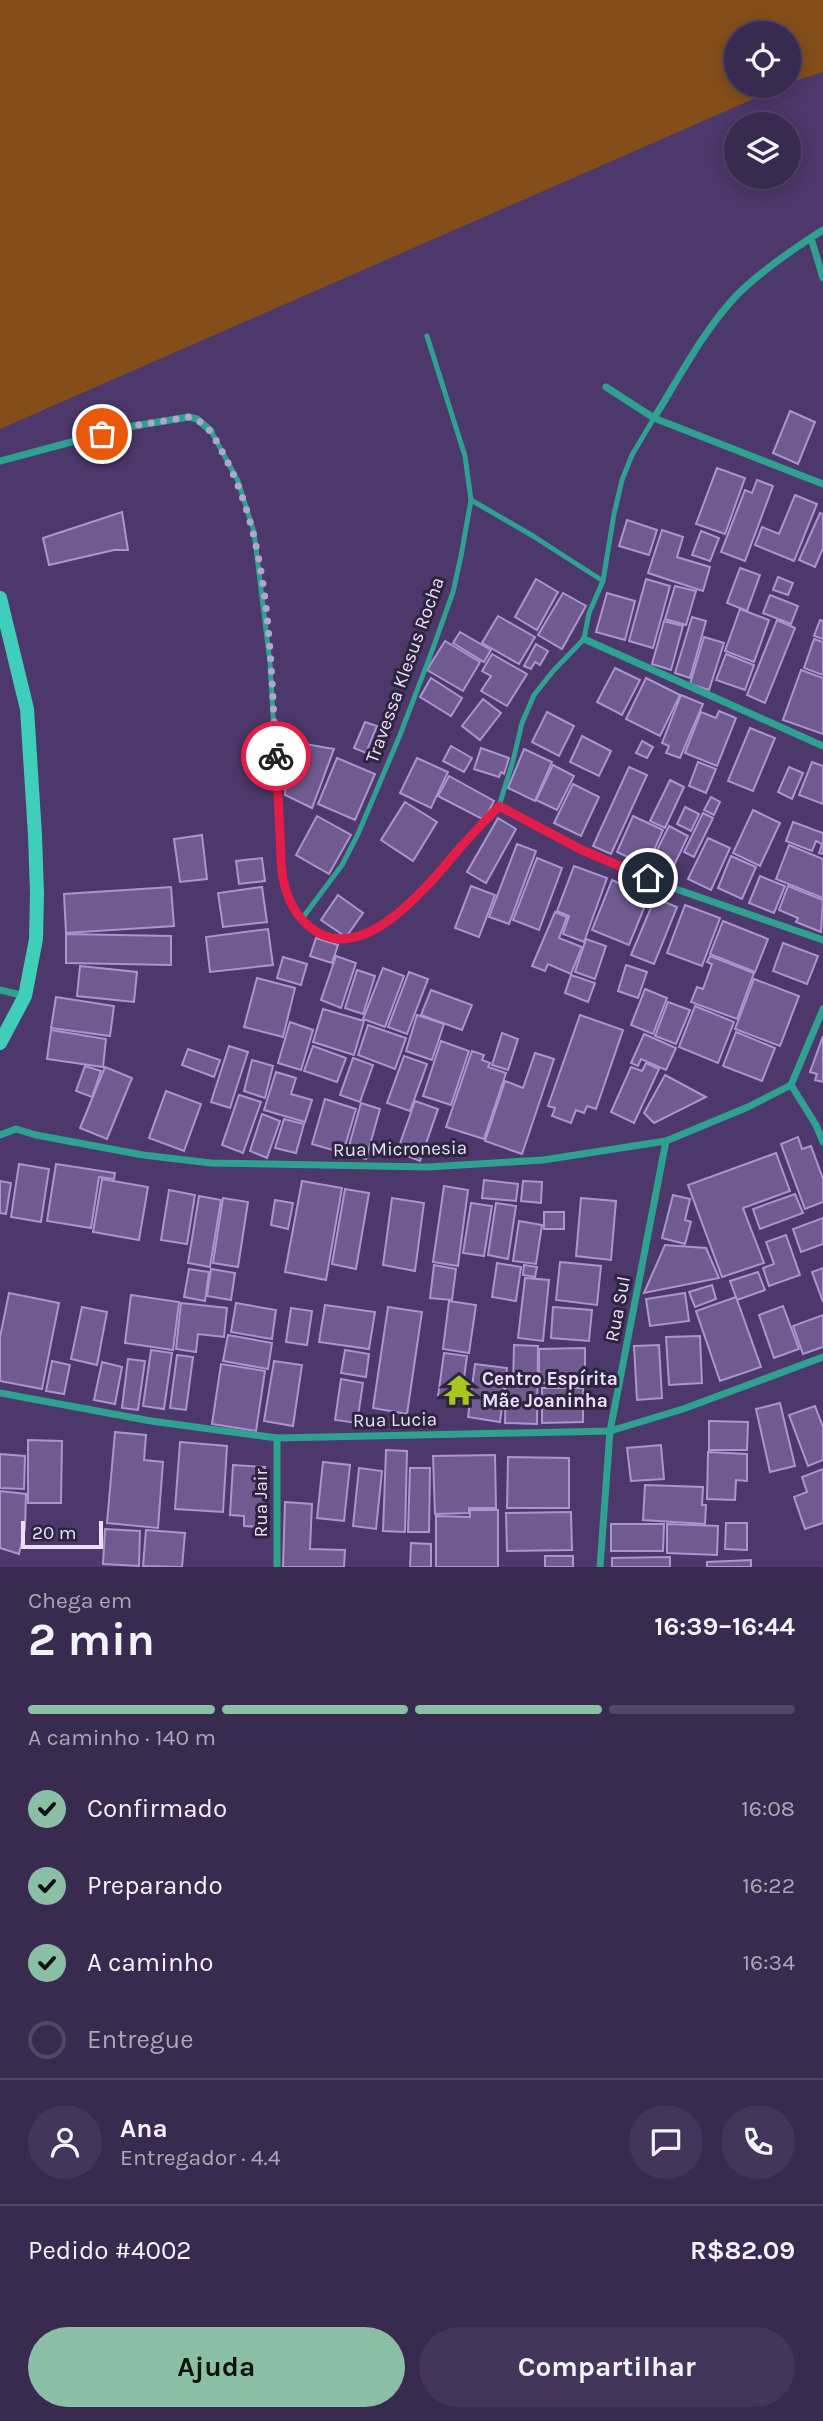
<!DOCTYPE html>
<html lang="pt">
<head>
<meta charset="utf-8">
<style>
  :root { --surface:#392a50; --page:#44365a; --text:#f1f3f6; --muted:#aba7b7; --line:#534667; --accent:#8abfa5 }
  body { margin:0; font-family:Karla,sans-serif; background:var(--page); color:var(--text); height:100vh; display:flex; flex-direction:column; font-size:26px; white-space:nowrap }
  * { box-sizing:border-box; margin:0 }
  p { font-size:23px; color:var(--muted) }
  .icon { flex:none; width:38px; height:38px; fill:none; stroke:currentColor; stroke-width:2; stroke-linecap:round; stroke-linejoin:round }
  .map { position:relative; height:1567px; overflow:hidden }
  .sheet { display:flex; flex-direction:column; background:var(--surface); flex:1 }
  .sheet>* { flex:none }
  .controls { position:absolute; left:724px; top:21px; display:grid; gap:14px }
  .controls a { display:grid; place-items:center; width:77px; height:77px; border-radius:50%; background:var(--surface); box-shadow:0 4px 18px #0003,0 0 0 2px var(--line); font-size:35px }
  .scale { position:absolute; left:21px; bottom:18px; width:82px; box-sizing:border-box; padding-left:7px; border:4px solid #e9dffe; border-top:0; font-size:19px; line-height:24px; white-space:nowrap; color:#e9dffe; -webkit-text-stroke:5px #2e253d; paint-order:stroke }
  .pin { position:absolute; display:grid; place-items:center; width:60px; height:60px; color:#fff; margin:-30px; border:4px solid #fff; border-radius:50%; box-shadow:0 2px 7px #0007 }
  .courier { position:absolute; display:grid; place-items:center; width:70px; height:70px; margin:-35px; border:5px solid #e11d48; border-radius:50%; background:#fff; color:#222; box-shadow:0 2px 9px #0007 }
  .summary em { font-style:normal; font-weight:700 }
  .summary div { display:flex; flex-direction:column-reverse }
  .summary { display:flex; align-items:center; justify-content:space-between; height:119px; padding:0 28px }
  h1 { font-size:46px; font-weight:700; line-height:52px }
  .bar { display:grid; grid-template-columns:repeat(4,1fr); gap:10px 7px; align-content:center; height:84px; padding:0 28px }
  .bar i { height:9px; border-radius:5px; background:var(--line) }
  .bar .active { background:var(--accent) }
  .bar p { grid-column:span 4 }
  .line { display:flex; align-items:center; gap:18px; padding:0 28px; border-top:2px solid var(--line) }
  .line div { flex:1 }
  .round { display:grid; place-items:center; flex:none; width:74px; height:74px; border-radius:37px; background:var(--page) }
  ol { padding:0 28px; list-style:none }
  li { display:flex; align-items:center; gap:21px; height:77px }
  li p { margin-inline-start:auto }
  li .icon { padding:7px; border-radius:50%; background:var(--accent); color:#111; stroke-width:4 }
  li:last-child { color:var(--muted) }
  li i { width:38px; height:38px; border:4px solid var(--line); border-radius:50% }
  .cta { display:flex; gap:14px; margin-top:auto; padding:14px 28px }
  .cta a { flex:1; height:80px; border-radius:42px; background:var(--accent); color:#111; font-size:28px; font-weight:700; line-height:80px; text-align:center }
  .cta a+a { background:var(--page); color:var(--text) }
  .map>svg:first-child { display:block }
</style>
</head>
<body>
<div class="map">
<svg width="823" height="1567" viewBox="0 0 823 1567">
  <rect width="100%" height="100%" fill="#4c386a"/>
  <polygon fill="#844e1a" points="0,0 823,0 823,72 789,83 789,33 737,33 737,86 783,86 0,429"/>
  <g fill="#705b91" stroke="#aa95cf" stroke-width="2">
    <polygon points="790,411 815,422 798,464 773,453"/>
    <polygon points="717,468 745,478 725,534 696,524"/>
    <polygon points="757,480 773,486 745,561 721,552 745,490 752,493"/>
    <polygon points="795,495 817,504 794,561 755,545 762,527 779,534"/>
    <polygon points="122,512 128,550 114,550 49,565 43,538"/>
    <polygon points="820,513 823,514 823,548 815,567 799,560"/>
    <polygon points="627,520 657,530 649,555 619,546"/>
    <polygon points="662,530 683,537 677,557 710,567 703,591 648,573"/>
    <polygon points="701,531 719,538 710,561 692,555"/>
    <polygon points="740,568 760,575 747,611 727,603"/>
    <polygon points="778,577 793,583 788,595 773,590"/>
    <polygon points="536,579 558,592 537,630 515,617"/>
    <polygon points="646,579 670,586 653,648 629,641"/>
    <polygon points="675,586 696,591 686,625 665,619"/>
    <polygon points="563,593 586,606 562,649 538,635"/>
    <polygon points="607,593 635,601 625,640 596,632"/>
    <polygon points="770,595 798,606 791,624 763,613"/>
    <polygon points="740,609 769,620 754,662 725,651"/>
    <polygon points="498,616 535,637 519,664 482,643"/>
    <polygon points="692,617 706,621 690,678 675,673"/>
    <polygon points="777,620 795,628 765,703 747,695"/>
    <polygon points="820,620 823,621 823,639 814,636"/>
    <polygon points="664,621 683,626 671,670 652,664"/>
    <polygon points="460,632 491,650 484,662 453,643"/>
    <polygon points="704,637 724,643 709,690 690,684"/>
    <polygon points="814,639 823,642 823,675 804,668"/>
    <polygon points="445,641 480,662 463,691 427,670"/>
    <polygon points="536,644 548,651 540,665 535,662 531,669 524,666"/>
    <polygon points="492,654 527,674 507,706 481,691 491,676 482,671"/>
    <polygon points="726,654 754,665 745,690 716,680"/>
    <polygon points="615,668 640,680 622,715 597,702"/>
    <polygon points="801,670 823,678 823,734 783,720"/>
    <polygon points="431,678 462,698 451,716 420,697"/>
    <polygon points="646,678 680,695 660,736 626,719"/>
    <polygon points="681,695 703,704 680,758 666,753 669,746 662,743"/>
    <polygon points="483,699 501,713 480,740 462,726"/>
    <polygon points="719,711 736,718 717,766 685,753 701,712 716,718"/>
    <polygon points="547,712 574,726 559,756 532,742"/>
    <polygon points="365,722 377,726 366,753 354,748"/>
    <polygon points="750,728 775,738 753,791 728,781"/>
    <polygon points="582,736 611,751 599,776 570,762"/>
    <polygon points="288,741 334,749 312,808 285,795"/>
    <polygon points="642,741 653,747 647,758 636,753"/>
    <polygon points="451,746 472,758 464,772 443,761"/>
    <polygon points="481,748 509,758 504,774 501,772 499,777 474,769"/>
    <polygon points="524,749 552,762 535,801 508,788"/>
    <polygon points="337,758 375,774 355,820 318,804"/>
    <polygon points="417,758 448,772 431,808 400,793"/>
    <polygon points="698,762 716,769 706,793 689,786"/>
    <polygon points="812,762 823,766 823,804 799,795"/>
    <polygon points="553,765 574,776 557,810 536,800"/>
    <polygon points="629,767 647,775 611,854 593,846"/>
    <polygon points="789,767 803,773 792,799 778,792"/>
    <polygon points="449,776 494,801 484,820 438,796"/>
    <polygon points="670,780 684,787 665,828 650,821"/>
    <polygon points="573,784 599,797 581,836 554,823"/>
    <polygon points="711,797 720,802 714,815 704,810"/>
    <polygon points="405,802 437,822 413,861 381,840"/>
    <polygon points="685,807 699,814 691,831 677,824"/>
    <polygon points="753,810 780,823 760,866 733,853"/>
    <polygon points="703,813 713,818 694,857 684,852"/>
    <polygon points="317,816 351,835 329,874 296,855"/>
    <polygon points="633,816 663,830 647,866 617,852"/>
    <polygon points="498,818 516,829 486,883 467,872"/>
    <polygon points="793,822 823,833 823,854 819,853 822,844 816,841 812,851 786,841"/>
    <polygon points="669,826 688,836 669,876 649,866"/>
    <polygon points="202,835 207,879 180,882 174,839"/>
    <polygon points="708,838 730,848 711,890 688,879"/>
    <polygon points="517,844 536,851 509,924 489,917"/>
    <polygon points="789,845 823,859 823,898 776,879"/>
    <polygon points="731,856 756,867 742,899 718,888"/>
    <polygon points="262,858 265,881 239,884 236,861"/>
    <polygon points="537,858 562,868 539,930 513,920"/>
    <polygon points="574,866 607,878 584,942 563,934 569,916 557,911"/>
    <polygon points="760,876 785,886 774,913 749,903"/>
    <polygon points="612,880 649,896 629,945 592,930"/>
    <polygon points="471,886 495,895 479,937 455,928"/>
    <polygon points="788,886 823,900 821,932 796,922 798,918 779,910"/>
    <polygon points="171,887 174,926 66,933 64,894"/>
    <polygon points="262,887 267,922 223,927 218,893"/>
    <polygon points="338,895 363,913 346,937 321,920"/>
    <polygon points="655,898 677,907 654,964 631,955"/>
    <polygon points="685,905 720,918 702,966 667,953"/>
    <polygon points="555,912 567,917 559,938 582,947 571,974 548,964 545,971 532,966"/>
    <polygon points="723,921 768,939 755,972 710,954"/>
    <polygon points="268,929 273,965 210,972 206,937"/>
    <polygon points="66,934 171,936 171,965 66,963"/>
    <polygon points="316,938 338,945 332,963 310,956"/>
    <polygon points="586,939 606,946 595,979 575,972"/>
    <polygon points="783,943 818,956 807,984 773,971"/>
    <polygon points="336,956 356,963 341,1008 321,1000"/>
    <polygon points="710,956 754,973 737,1019 691,1002 697,987 703,989 712,964 707,962"/>
    <polygon points="283,957 307,964 301,985 277,978"/>
    <polygon points="626,965 647,972 638,998 618,991"/>
    <polygon points="80,966 137,972 134,1002 77,996"/>
    <polygon points="383,968 404,976 385,1027 363,1019"/>
    <polygon points="357,970 375,976 363,1014 345,1008"/>
    <polygon points="409,972 428,979 407,1034 388,1027"/>
    <polygon points="571,975 595,983 588,1002 565,993"/>
    <polygon points="257,978 295,988 283,1037 244,1027"/>
    <polygon points="754,979 799,996 780,1046 735,1029"/>
    <polygon points="645,989 667,998 653,1034 631,1025"/>
    <polygon points="431,990 472,1005 462,1030 421,1015"/>
    <polygon points="56,997 114,1006 110,1036 51,1028"/>
    <polygon points="668,1002 690,1010 676,1044 655,1036"/>
    <polygon points="695,1006 734,1022 718,1063 679,1047"/>
    <polygon points="323,1009 364,1021 354,1055 313,1042"/>
    <polygon points="417,1015 444,1024 432,1060 406,1051"/>
    <polygon points="580,1015 623,1030 596,1109 587,1106 584,1113 576,1110 571,1123 552,1116 555,1108 548,1106"/>
    <polygon points="290,1022 313,1030 301,1070 278,1063"/>
    <polygon points="368,1025 406,1038 395,1069 358,1055"/>
    <polygon points="51,1030 106,1039 103,1067 47,1059"/>
    <polygon points="736,1032 775,1048 762,1081 723,1066"/>
    <polygon points="502,1033 518,1039 508,1070 492,1065"/>
    <polygon points="644,1034 676,1048 666,1070 641,1059 638,1066 631,1063"/>
    <polygon points="823,1036 823,1082 815,1080 817,1074 810,1072"/>
    <polygon points="441,1041 469,1051 451,1105 423,1096"/>
    <polygon points="229,1046 248,1052 230,1108 211,1102"/>
    <polygon points="313,1046 346,1058 337,1082 304,1071"/>
    <polygon points="188,1049 220,1060 214,1077 182,1065"/>
    <polygon points="472,1051 484,1055 482,1060 490,1063 488,1067 506,1073 484,1139 446,1127"/>
    <polygon points="535,1053 554,1059 522,1154 485,1141 505,1081 523,1088"/>
    <polygon points="404,1056 427,1064 410,1111 387,1103"/>
    <polygon points="353,1058 373,1065 360,1102 340,1095"/>
    <polygon points="252,1060 273,1066 265,1098 244,1091"/>
    <polygon points="646,1063 659,1069 634,1123 611,1112 631,1067 642,1071"/>
    <polygon points="85,1066 101,1071 92,1097 76,1091"/>
    <polygon points="105,1067 132,1078 107,1139 80,1128"/>
    <polygon points="276,1072 296,1078 291,1094 312,1100 305,1122 264,1110"/>
    <polygon points="665,1075 706,1097 654,1123 644,1113"/>
    <polygon points="166,1091 201,1104 184,1151 149,1138"/>
    <polygon points="239,1095 261,1102 243,1153 222,1145"/>
    <polygon points="325,1099 356,1109 343,1153 312,1144"/>
    <polygon points="415,1101 438,1109 420,1161 397,1152"/>
    <polygon points="361,1103 380,1109 366,1159 347,1153"/>
    <polygon points="262,1114 280,1121 267,1158 250,1151"/>
    <polygon points="284,1119 304,1124 296,1153 275,1148"/>
    <polygon points="798,1137 802,1149 811,1146 823,1179 823,1202 805,1209 781,1144"/>
    <polygon points="776,1153 790,1191 743,1208 764,1263 722,1277 688,1185"/>
    <polygon points="19,1164 49,1169 41,1222 11,1217"/>
    <polygon points="56,1164 115,1173 114,1179 99,1177 91,1228 47,1221"/>
    <polygon points="102,1179 148,1187 139,1240 93,1232"/>
    <polygon points="484,1180 518,1184 516,1201 482,1198"/>
    <polygon points="0,1181 11,1183 6,1214 0,1213"/>
    <polygon points="302,1181 342,1188 326,1280 285,1272"/>
    <polygon points="523,1181 542,1182 541,1203 521,1201"/>
    <polygon points="444,1186 468,1190 458,1266 433,1262"/>
    <polygon points="345,1189 369,1193 356,1269 332,1264"/>
    <polygon points="169,1190 195,1195 187,1244 161,1240"/>
    <polygon points="795,1194 803,1213 760,1229 753,1209"/>
    <polygon points="673,1195 690,1199 685,1220 691,1222 685,1244 662,1238"/>
    <polygon points="199,1196 221,1200 210,1267 188,1263"/>
    <polygon points="223,1198 248,1202 238,1267 213,1263"/>
    <polygon points="392,1198 424,1203 415,1271 383,1265"/>
    <polygon points="581,1198 616,1201 611,1260 576,1256"/>
    <polygon points="275,1200 293,1203 288,1229 271,1225"/>
    <polygon points="471,1203 492,1206 484,1256 463,1253"/>
    <polygon points="496,1203 516,1206 508,1259 488,1255"/>
    <rect x="544" y="1212" width="20" height="17"/>
    <polygon points="823,1218 823,1244 801,1252 793,1229"/>
    <polygon points="519,1221 542,1225 536,1264 513,1261"/>
    <polygon points="786,1235 800,1275 769,1286 763,1268 774,1264 766,1242"/>
    <polygon points="665,1245 706,1248 719,1278 644,1293"/>
    <polygon points="560,1262 601,1266 597,1305 556,1300"/>
    <polygon points="497,1263 521,1267 516,1301 492,1297"/>
    <polygon points="434,1265 456,1269 452,1300 430,1298"/>
    <polygon points="524,1265 537,1267 535,1277 523,1275"/>
    <polygon points="823,1268 823,1302 812,1272"/>
    <polygon points="189,1269 209,1272 205,1301 184,1297"/>
    <polygon points="211,1269 235,1273 231,1300 207,1296"/>
    <polygon points="758,1272 765,1290 737,1300 730,1281"/>
    <polygon points="525,1278 549,1280 543,1341 518,1338"/>
    <polygon points="712,1285 716,1299 695,1307 689,1292"/>
    <polygon points="9,1293 59,1303 42,1389 0,1381 0,1337"/>
    <polygon points="685,1293 689,1321 650,1326 646,1299"/>
    <polygon points="131,1295 179,1302 173,1350 125,1343"/>
    <polygon points="736,1297 761,1367 720,1381 696,1311"/>
    <polygon points="449,1301 476,1305 469,1353 443,1349"/>
    <polygon points="181,1303 227,1308 224,1337 198,1334 196,1352 176,1349"/>
    <polygon points="236,1303 276,1310 272,1339 231,1332"/>
    <polygon points="325,1305 375,1312 369,1349 319,1342"/>
    <polygon points="783,1306 799,1349 774,1358 759,1315"/>
    <polygon points="82,1307 107,1312 97,1365 71,1359"/>
    <polygon points="388,1307 422,1312 407,1414 373,1408"/>
    <polygon points="553,1307 592,1310 589,1341 551,1338"/>
    <polygon points="291,1308 312,1311 307,1345 286,1342"/>
    <polygon points="823,1315 823,1347 803,1354 793,1326"/>
    <polygon points="228,1335 272,1343 268,1369 223,1361"/>
    <polygon points="700,1336 702,1383 669,1385 666,1337"/>
    <polygon points="514,1345 538,1346 537,1424 505,1423 506,1383 513,1383"/>
    <polygon points="659,1345 662,1398 637,1400 634,1346"/>
    <polygon points="585,1348 585,1382 539,1383 539,1349"/>
    <polygon points="151,1350 172,1353 164,1409 143,1406"/>
    <polygon points="345,1350 369,1354 366,1377 341,1373"/>
    <polygon points="444,1353 467,1356 461,1400 438,1396"/>
    <polygon points="177,1355 193,1357 186,1410 170,1408"/>
    <polygon points="128,1359 145,1361 138,1410 122,1408"/>
    <polygon points="52,1361 70,1365 64,1394 46,1391"/>
    <polygon points="274,1361 302,1365 293,1426 264,1421"/>
    <polygon points="102,1362 122,1367 115,1404 94,1400"/>
    <polygon points="221,1364 265,1371 256,1431 212,1424"/>
    <polygon points="475,1364 507,1368 500,1422 468,1417"/>
    <polygon points="341,1379 363,1383 357,1423 335,1420"/>
    <polygon points="542,1388 583,1388 583,1422 542,1423"/>
    <polygon points="780,1403 795,1466 770,1472 756,1409"/>
    <polygon points="815,1406 823,1427 823,1460 808,1466 789,1415"/>
    <polygon points="709,1421 748,1422 747,1450 709,1450"/>
    <polygon points="115,1432 146,1435 144,1460 163,1462 158,1528 107,1523"/>
    <polygon points="28,1440 62,1441 61,1503 28,1503"/>
    <polygon points="180,1442 227,1446 223,1512 175,1509"/>
    <polygon points="661,1445 664,1479 631,1481 627,1448"/>
    <polygon points="386,1450 407,1451 405,1532 383,1531"/>
    <polygon points="708,1452 747,1454 747,1481 736,1480 735,1500 707,1499"/>
    <polygon points="0,1454 25,1456 24,1489 0,1488"/>
    <polygon points="495,1455 496,1508 469,1508 469,1513 435,1514 433,1456"/>
    <polygon points="508,1457 569,1458 569,1508 507,1508"/>
    <polygon points="323,1462 350,1465 344,1521 317,1518"/>
    <polygon points="233,1465 265,1467 263,1527 244,1526 244,1516 230,1515"/>
    <polygon points="359,1468 382,1471 376,1529 353,1526"/>
    <polygon points="410,1468 430,1468 429,1532 408,1532"/>
    <polygon points="823,1469 823,1523 805,1529 794,1497 807,1492 802,1477"/>
    <polygon points="645,1485 703,1487 702,1505 706,1505 705,1524 643,1520"/>
    <polygon points="0,1491 26,1494 25,1528 19,1554 0,1548"/>
    <polygon points="285,1502 312,1504 310,1549 345,1550 344,1567 283,1567"/>
    <polygon points="470,1510 498,1510 498,1567 436,1567 436,1516 470,1517"/>
    <polygon points="571,1512 572,1550 507,1551 506,1513"/>
    <polygon points="726,1523 747,1523 747,1550 725,1549"/>
    <polygon points="611,1524 664,1524 663,1551 611,1551"/>
    <polygon points="667,1524 718,1526 717,1555 667,1553"/>
    <polygon points="105,1529 140,1531 139,1566 103,1564"/>
    <polygon points="146,1530 185,1533 182,1567 143,1566"/>
    <polygon points="411,1543 431,1544 431,1567 410,1567"/>
    <rect x="545" y="1556" width="28" height="11"/>
    <polygon points="670,1557 670,1567 612,1567 612,1558"/>
    <polygon points="751,1560 751,1567 707,1567 707,1562"/>
  </g>
  <g fill="none" stroke-linecap="round" stroke-linejoin="round">
    <g stroke="#2fa190" stroke-width="5">
      <polyline points="427,336 465,456 471,500 461,556 453,592 432,651 400,735 358,834 342,865 301,920 319,934 332,939 348,939 368,932 403,909 435,880 459,849 499,806 513,761 522,723 534,695 554,670 584,639 589,613 603,581 614,514 622,480 632,455 654,418"/>
      <polyline points="211,431 238,481 254,532 270,663 282,870 288,897 301,920"/>
      <polyline points="471,500 533,536 603,581"/>
    </g>
    <g stroke="#2fa190" stroke-width="7">
      <polyline points="811,238 823,278"/>
      <polyline points="606,387 654,418 823,484"/>
      <path d="M654,418C679,378 703,331 736,296C761,271 793,249 823,230"/>
      <polyline points="0,461 127,427 189,417 197,419 211,431"/>
      <polyline points="584,639 823,746"/>
      <polyline points="499,806 582,850 670,887 823,940"/>
      <polyline points="0,990 25,996"/>
      <polyline points="791,1085 823,1009"/>
      <polyline points="791,1085 816,1125 823,1142"/>
      <polyline points="0,1135 16,1129 36,1135 143,1155 211,1163 428,1167 543,1160 666,1141 748,1107 791,1085"/>
      <polyline points="0,1393 151,1421 277,1438 610,1431 683,1409 823,1357"/>
      <polyline points="277,1567 277,1438"/>
      <polyline points="600,1567 610,1431 666,1141"/>
    </g>
    <polyline stroke="#3eceb9" stroke-width="14" points="0,598 27,709 35,835 37,894 36,939 25,996 0,1043"/>
  </g>
  <g fill="none" stroke-linecap="round" stroke-linejoin="round">
    <path stroke="#b2a5ca" stroke-width="7" stroke-dasharray="0 12.6" d="M102,434L127,427L189,417C209,422 215,439 224,455C271,544 270,657 276,756"/>
    <path stroke="#e11d48" stroke-width="9" d="M276,756C277,782 279,809 280,835C281,851 280,868 284,883C288,900 297,917 311,928C363,969 429,884 459,849C472,834 486,820 499,806L582,850L648,878"/>
  </g>
  <defs>
    <symbol id="temple-bare" viewBox="-9 -9 18 18"><path d="M0-6L5-2H3V0L6.5 2.5H4V6H1.5V3h-3V6H-4V2.5H-6.5L-3 0V-2H-5Z" fill="#a8c71d" stroke="#2e253d" stroke-width="2.5" paint-order="stroke"/></symbol>
  </defs>
  <g fill-rule="evenodd">
    <use href="#temple-bare" x="437" y="1368" width="44" height="44"/>
  </g>
  <g text-anchor="middle" dominant-baseline="central" stroke-width="6" stroke-linejoin="round" paint-order="stroke">
    <g font-size="19" fill="#e9dffe" stroke="#2e253d">
      <text transform="translate(405 670) rotate(-70)">Travessa Klesus Rocha</text>
      <text transform="translate(400 1149) rotate(-1)">Rua Micronesia</text>
      <text transform="translate(618 1309) rotate(-79)">Rua Sul</text>
      <text transform="translate(395 1420) rotate(-1)">Rua Lucia</text>
      <text transform="translate(261 1503) rotate(-90)">Rua Jair</text>
    </g>
    <g font-size="19" font-weight="bold" fill="#e9dffe" stroke="#2e253d" text-anchor="start">
      <text x="482" y="1379">Centro Espírita<tspan x="482" dy="22">Mãe Joaninha</tspan></text>
    </g>
  </g>
</svg>
<div class="controls">
<a><svg class="icon" aria-label="locate" viewBox="0 0 24 24"><circle cx="12" cy="12" r="6"/><path d="M12 2v4M12 18v4M2 12h4M18 12h4"/></svg></a>
<a><svg class="icon" aria-label="layers" viewBox="0 0 24 24"><path d="M12 4l9 5-9 5-9-5zM3 14l9 5 9-5"/></svg></a>
</div>
<div class="scale">20 m</div>
<div class="pin" style="left:102px;top:434px;background:#ea580c"><svg class="icon" aria-label="bag" viewBox="0 0 24 24"><path d="M5 8h14l-1 12H6zM9 8a3 3 0 0 1 6 0"/></svg></div>
<div class="pin" style="left:648px;top:878px;background:#1f2937"><svg class="icon" aria-label="home" viewBox="0 0 24 24"><path d="M3 11l9-7 9 7M6 9v11h12V9"/></svg></div>
<div class="courier" style="left:276px;top:756px"><svg class="icon" aria-label="bike" viewBox="0 0 24 24"><circle cx="6" cy="16" r="4"/><circle cx="18" cy="16" r="4"/><path d="M6 16l4-8h5l3 8M10 8l3 8H6M13 5h3"/></svg></div>
</div>
<section class="sheet">
<div class="summary"><div><h1>2 min</h1><p>Chega em</p></div><em>16:39–16:44</em></div>
<div class="bar"><i class="active"></i><i class="active"></i><i class="active"></i><i></i><p>A caminho · 140 m</p></div>
<ol>
<li><svg class="icon" aria-label="check" viewBox="0 0 24 24"><path d="M5 12l5 5 9-10"/></svg>Confirmado<p>16:08</p></li>
<li><svg class="icon" aria-label="check" viewBox="0 0 24 24"><path d="M5 12l5 5 9-10"/></svg>Preparando<p>16:22</p></li>
<li><svg class="icon" aria-label="check" viewBox="0 0 24 24"><path d="M5 12l5 5 9-10"/></svg>A caminho<p>16:34</p></li>
<li><i></i>Entregue</li>
</ol>
<div class="line" style="height:126px"><a class="round"><svg class="icon" aria-label="person" viewBox="0 0 24 24"><circle cx="12" cy="8" r="4"/><path d="M4 21q1-7 8-7t8 7"/></svg></a><div><b>Ana</b><p>Entregador · 4.4</p></div><a class="round"><svg class="icon" aria-label="chat" viewBox="0 0 24 24"><path d="M4 5h16v11H9l-5 4z"/></svg></a><a class="round"><svg class="icon" aria-label="phone" viewBox="0 0 24 24"><path d="M5 4h4l2 5-3 2q2 4 5 5l2-3 5 2v4C11 20 4 13 5 4z"/></svg></a></div>
<div class="line" style="height:91px"><div>Pedido #4002</div><b>R$82.09</b></div>
<div class="cta"><a>Ajuda</a><a>Compartilhar</a></div>
</section>
</body>
</html>
